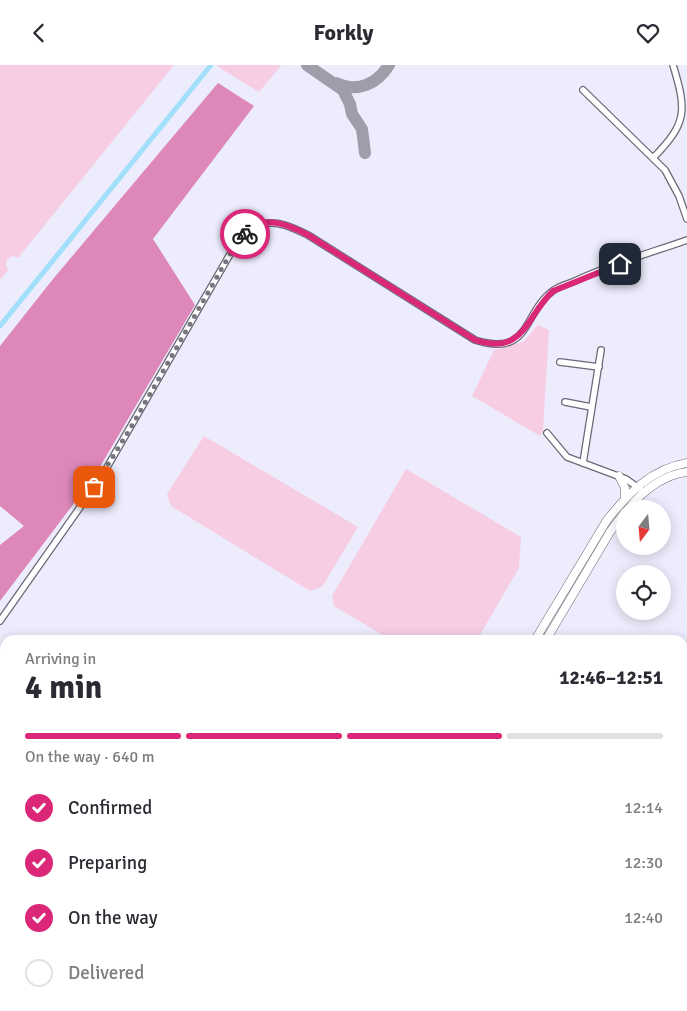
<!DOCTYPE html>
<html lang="en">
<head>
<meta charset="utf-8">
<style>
  :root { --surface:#fff; --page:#f7f7f7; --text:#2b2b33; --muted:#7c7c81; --line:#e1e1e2; --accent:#db2777 }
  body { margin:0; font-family:Signika,sans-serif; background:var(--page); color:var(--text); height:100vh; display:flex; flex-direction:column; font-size:19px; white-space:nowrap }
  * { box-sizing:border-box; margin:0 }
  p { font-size:16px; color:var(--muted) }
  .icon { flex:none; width:28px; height:28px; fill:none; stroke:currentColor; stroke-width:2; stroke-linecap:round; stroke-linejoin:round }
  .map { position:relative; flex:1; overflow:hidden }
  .details { position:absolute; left:0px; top:570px; width:688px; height:376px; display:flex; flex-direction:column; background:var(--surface); border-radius:15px 15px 0 0; box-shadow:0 2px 12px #0003 }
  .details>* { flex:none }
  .needle { width:32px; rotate:196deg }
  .tools { position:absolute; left:616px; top:435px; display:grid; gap:10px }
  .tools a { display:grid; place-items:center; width:55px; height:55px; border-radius:50%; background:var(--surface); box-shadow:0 2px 12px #0003; font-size:25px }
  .pin { position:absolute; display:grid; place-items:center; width:42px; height:42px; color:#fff; margin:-21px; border-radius:10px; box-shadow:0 2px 8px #0006 }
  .courier { position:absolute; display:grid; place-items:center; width:50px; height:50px; margin:-25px; border:4px solid #db2777; border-radius:50%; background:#fff; color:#222; box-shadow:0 1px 6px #0007 }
  .headline em { font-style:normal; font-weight:800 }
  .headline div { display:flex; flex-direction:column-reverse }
  .headline { display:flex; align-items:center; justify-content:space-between; height:85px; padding:0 25px }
  h1 { font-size:32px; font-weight:800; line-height:38px }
  .bar { display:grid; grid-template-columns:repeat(4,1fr); gap:8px 5px; align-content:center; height:60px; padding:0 25px }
  .bar i { height:6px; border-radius:4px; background:var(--line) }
  .bar .active { background:var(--accent) }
  .bar p { grid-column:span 4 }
  ol { padding:0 25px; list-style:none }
  li { display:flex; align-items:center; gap:15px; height:55px }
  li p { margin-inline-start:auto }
  li .icon { padding:5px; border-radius:50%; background:var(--accent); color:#fff; stroke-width:4 }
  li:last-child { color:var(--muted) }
  li i { width:28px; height:28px; border:2px solid var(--line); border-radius:50% }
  header { display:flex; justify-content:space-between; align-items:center; height:65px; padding:0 25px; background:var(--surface); font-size:22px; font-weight:800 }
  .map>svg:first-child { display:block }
</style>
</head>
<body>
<header><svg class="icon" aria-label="back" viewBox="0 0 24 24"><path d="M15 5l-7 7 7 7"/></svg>Forkly<svg class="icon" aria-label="heart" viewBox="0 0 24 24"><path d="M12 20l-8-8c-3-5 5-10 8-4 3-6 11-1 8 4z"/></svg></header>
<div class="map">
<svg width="687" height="946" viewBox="0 0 687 946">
  <rect width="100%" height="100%" fill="#ececfc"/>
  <g fill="#f7cde3">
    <polygon points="0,0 174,0 18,193 13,191 7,194 6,200 8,205 0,215"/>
    <polygon points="218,0 280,0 281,1 259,27 217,1"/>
    <polygon points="538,260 549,265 543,366 540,371 472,331 494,285 523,277"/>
    <polygon points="204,371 358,462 322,522 310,526 171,441 167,429"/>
    <polygon points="406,404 521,472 519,503 477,575 391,575 334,541 332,531"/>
  </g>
  <g fill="#dd88b9">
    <polygon points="218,18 254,41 153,174 195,240 94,412 0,536 0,480 24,461 0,441 0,281 53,214"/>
    <polygon points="5,784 5,847 0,847 2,829 0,828 0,785"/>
    <polygon points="5,861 5,924 0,930 0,862"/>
  </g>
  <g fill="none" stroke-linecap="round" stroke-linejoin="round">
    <polyline stroke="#a2dffa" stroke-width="5" points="0,261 211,0"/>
    <g stroke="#9e9eaa" stroke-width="12">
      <polyline points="307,0 343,25 350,39 352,49 362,64 365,88"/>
      <path d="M336,18C358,28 377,19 389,0"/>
    </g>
    <defs>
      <g id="street">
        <polyline points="583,25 665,105 679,131 687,154"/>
        <path d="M654,92C687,58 687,46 673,0"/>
        <polyline points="560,297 599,302"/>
        <polyline points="565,337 591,342"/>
        <polyline points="547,368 567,392 626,414 640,424"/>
        <polyline points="583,398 601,285"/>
        <path d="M0,556L102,411L233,184C259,152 272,152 308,170L475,275C532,293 522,247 554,225C560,221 568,219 575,216C611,199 650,188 687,175"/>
        <polyline points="0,598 5,601"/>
        <polyline points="0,643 5,646"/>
        <polyline points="0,665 5,655"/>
        <polyline points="0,713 5,717"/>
        <polyline points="93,941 102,946"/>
        <polyline points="197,941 204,946"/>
        <polyline points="291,941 292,946"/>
        <polyline points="349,941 354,946"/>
        <polyline points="532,941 536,946"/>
        <polyline points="591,941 595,946"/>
        <polyline points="135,946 164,941"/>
        <polyline points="436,946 446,941"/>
      </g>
      <g id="secondary">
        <polyline points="619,411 625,423 625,433"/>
        <path d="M628,444C643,426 663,410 687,407"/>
        <path d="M535,575L607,455C629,428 651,404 687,398"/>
        <polyline points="546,575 610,467 625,447"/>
        <polyline points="682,857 687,860"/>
        <polyline points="257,941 259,946"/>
        <polyline points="16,946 22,941"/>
        <polyline points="25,946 32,941"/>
      </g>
    </defs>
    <use href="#street" stroke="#696977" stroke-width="8"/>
    <use href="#secondary" stroke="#696977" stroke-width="9"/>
    <use href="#street" stroke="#fff" stroke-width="5.5"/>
    <use href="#secondary" stroke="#fff" stroke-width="8"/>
  </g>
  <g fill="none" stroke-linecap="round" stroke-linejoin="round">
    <polyline stroke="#76767f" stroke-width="5" stroke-dasharray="0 9" points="94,422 130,364 233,184 245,169"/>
    <path stroke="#db2777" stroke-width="6" d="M245,169C264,149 287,159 308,170L475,275C525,291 525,252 553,226L620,199"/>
  </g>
</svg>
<div class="tools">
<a><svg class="needle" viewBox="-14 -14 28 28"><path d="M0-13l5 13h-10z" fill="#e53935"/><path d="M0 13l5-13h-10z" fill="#7c7c81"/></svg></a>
<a><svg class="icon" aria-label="locate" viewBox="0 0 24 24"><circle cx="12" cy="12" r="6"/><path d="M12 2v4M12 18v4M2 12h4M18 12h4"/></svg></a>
</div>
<div class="pin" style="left:94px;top:422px;background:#ea580c"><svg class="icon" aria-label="bag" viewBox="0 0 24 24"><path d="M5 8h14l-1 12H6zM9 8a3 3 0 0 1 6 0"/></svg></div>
<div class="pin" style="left:620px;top:199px;background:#1f2937"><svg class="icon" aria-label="home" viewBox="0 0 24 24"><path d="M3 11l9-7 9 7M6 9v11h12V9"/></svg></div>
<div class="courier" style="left:245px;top:169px"><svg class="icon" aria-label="bike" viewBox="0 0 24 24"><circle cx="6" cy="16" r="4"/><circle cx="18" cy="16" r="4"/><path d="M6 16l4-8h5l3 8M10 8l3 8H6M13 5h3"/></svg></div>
<section class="details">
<div class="headline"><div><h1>4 min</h1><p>Arriving in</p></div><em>12:46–12:51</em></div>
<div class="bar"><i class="active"></i><i class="active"></i><i class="active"></i><i></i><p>On the way · 640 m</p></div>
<ol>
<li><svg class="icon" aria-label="check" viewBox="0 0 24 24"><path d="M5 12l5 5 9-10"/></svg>Confirmed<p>12:14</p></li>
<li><svg class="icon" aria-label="check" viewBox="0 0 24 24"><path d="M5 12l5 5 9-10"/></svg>Preparing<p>12:30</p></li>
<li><svg class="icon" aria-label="check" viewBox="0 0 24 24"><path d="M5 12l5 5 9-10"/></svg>On the way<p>12:40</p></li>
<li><i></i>Delivered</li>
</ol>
</section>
</div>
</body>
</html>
